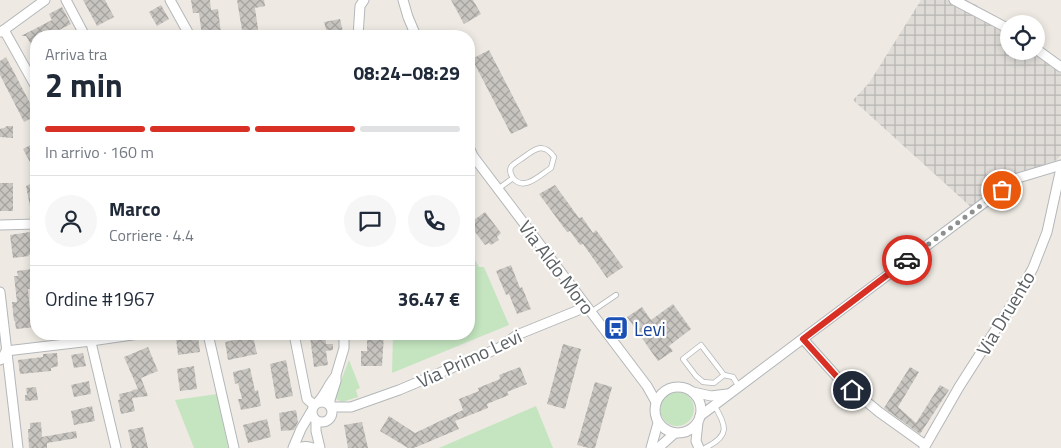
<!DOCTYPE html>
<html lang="it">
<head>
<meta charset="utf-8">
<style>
  :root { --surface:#fff; --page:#f6f6f7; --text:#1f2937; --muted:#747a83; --line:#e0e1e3; --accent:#d93025 }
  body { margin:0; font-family:"Titillium Web",sans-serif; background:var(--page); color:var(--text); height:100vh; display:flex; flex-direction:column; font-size:19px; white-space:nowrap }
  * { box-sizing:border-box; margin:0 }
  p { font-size:16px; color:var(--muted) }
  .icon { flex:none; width:28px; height:28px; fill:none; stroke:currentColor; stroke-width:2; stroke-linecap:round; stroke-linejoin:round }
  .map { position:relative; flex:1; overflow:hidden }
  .details { position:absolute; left:30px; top:30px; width:445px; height:310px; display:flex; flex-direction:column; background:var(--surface); border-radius:20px; box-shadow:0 2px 8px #0003 }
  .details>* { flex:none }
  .buttons { position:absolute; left:1000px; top:15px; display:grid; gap:10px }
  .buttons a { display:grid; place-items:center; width:45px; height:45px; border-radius:50%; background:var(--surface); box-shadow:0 2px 8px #0003; font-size:25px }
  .pin { position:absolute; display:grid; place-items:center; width:42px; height:42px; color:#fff; margin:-21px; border:2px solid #fff; border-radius:50%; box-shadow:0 1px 5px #0007 }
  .courier { position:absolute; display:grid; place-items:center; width:50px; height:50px; margin:-25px; border:4px solid #d93025; border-radius:50%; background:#fff; color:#222; box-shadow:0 1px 6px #0007 }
  .overview em { font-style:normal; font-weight:700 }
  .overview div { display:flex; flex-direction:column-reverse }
  .overview { display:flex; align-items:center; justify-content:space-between; height:85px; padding:0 15px }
  h1 { font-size:32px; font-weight:700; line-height:38px }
  .bar { display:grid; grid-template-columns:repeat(4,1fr); gap:8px 5px; align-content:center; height:60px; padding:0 15px }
  .bar i { height:6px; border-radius:4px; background:var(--line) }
  .bar .active { background:var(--accent) }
  .bar p { grid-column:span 4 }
  .line { display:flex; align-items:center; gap:12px; padding:0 15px; border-top:1px solid var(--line) }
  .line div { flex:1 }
  .round { display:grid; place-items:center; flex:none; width:52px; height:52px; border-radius:26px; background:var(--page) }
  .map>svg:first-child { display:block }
</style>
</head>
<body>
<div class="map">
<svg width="1061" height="448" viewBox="0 0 1061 448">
  <defs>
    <pattern id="industrial-grid" width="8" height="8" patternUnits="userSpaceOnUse" patternTransform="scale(1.25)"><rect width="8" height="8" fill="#dfdcd8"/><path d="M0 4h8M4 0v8" fill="none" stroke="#b8b6b3"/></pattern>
    <pattern id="building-cross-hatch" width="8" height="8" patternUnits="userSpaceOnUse" patternTransform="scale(1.25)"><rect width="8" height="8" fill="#c8c5c0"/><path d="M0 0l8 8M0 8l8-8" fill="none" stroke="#a5a3a0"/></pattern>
  </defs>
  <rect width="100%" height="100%" fill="#eeeae3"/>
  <polygon fill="url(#industrial-grid)" points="921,0 967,0 1010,24 1009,24 1009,51 1036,51 1036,43 1061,63 1061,155 1057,160 1014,176 972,208 853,100 869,83"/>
  <g fill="#c4e5c0">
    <polygon points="469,250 479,267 484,267 509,325 392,373 393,334 469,334"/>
    <polygon points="349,360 360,388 356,390 358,397 342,402 336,399 335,396"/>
    <circle cx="677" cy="409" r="17"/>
    <polygon points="217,394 228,447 228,448 194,448 175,400"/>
    <polygon points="536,406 553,448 439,448"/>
  </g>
  <g fill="url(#building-cross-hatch)">
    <polygon points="83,0 105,0 114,17 97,26"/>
    <polygon points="191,0 210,0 211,10 218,9 221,33 202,36 199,13 193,13"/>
    <polygon points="237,0 264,0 265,6 255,8 259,36 243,36"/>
    <polygon points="451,0 473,0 481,14 464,24"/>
    <polygon points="161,5 169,19 157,26 149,12"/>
    <polygon points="62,7 71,24 47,36 36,36 36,44 32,46 26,36 21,36 52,20 49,14"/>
    <polygon points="340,19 344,36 328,36 324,22"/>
    <polygon points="489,50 528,126 511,134 472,59"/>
    <polygon points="6,57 30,103 34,101 36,105 36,116 24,122 0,75 0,61"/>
    <polygon points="7,126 13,126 13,138 0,137 0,129 4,128"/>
    <polygon points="36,142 36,159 30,162 23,149"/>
    <rect x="0" y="183" width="13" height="28"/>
    <polygon points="32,183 36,194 36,202 30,206 26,186"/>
    <polygon points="555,185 579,218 582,217 593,233 596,230 623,267 607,278 583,244 580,245 570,231 567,232 539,194"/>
    <polygon points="485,212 501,233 497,237 499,240 491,245 489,243 485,245 472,228 473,227 470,223"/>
    <polygon points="30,232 33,254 28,255 29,256 13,258 10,235"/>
    <polygon points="511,265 520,288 522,287 531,309 517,314 509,294 506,295 496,271"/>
    <polygon points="32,269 34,277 36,277 36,288 28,289 30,313 33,313 35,327 16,329 15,321 14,321 12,302 17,302 14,276 18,276 17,271"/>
    <polygon points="673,304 691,329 669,346 673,351 658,361 627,317 642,307 651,320"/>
    <polygon points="367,334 384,334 382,366 361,366 361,351 367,351"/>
    <polygon points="325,335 326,344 333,344 333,350 326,351 328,365 314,367 310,337"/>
    <polygon points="198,336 200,352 178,355 176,338"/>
    <polygon points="253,336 257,354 228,360 225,342"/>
    <polygon points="563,344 581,349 565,409 547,404"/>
    <polygon points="148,347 158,371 141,378 148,396 132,398 135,411 121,414 118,400 122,399 120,399 119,394 133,391 132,390 138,389 124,357"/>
    <polygon points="57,353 58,366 51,368 51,371 20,374 18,360 43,357 43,354"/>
    <polygon points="83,353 86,366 74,368 71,355"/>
    <polygon points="286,360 293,396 276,399 270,364"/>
    <polygon points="194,366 197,389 180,391 177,369"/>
    <polygon points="520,367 527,384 507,392 509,395 487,404 488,408 455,421 459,429 414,448 408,448 380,431 389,416 415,433 463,410 459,399 479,391 478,388 500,379 499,375"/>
    <polygon points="910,367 919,372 898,407 916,423 940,385 949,390 920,434 884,408"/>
    <polygon points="250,368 255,391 258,390 261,406 241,410 238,399 242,399 238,383 235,384 233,372"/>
    <polygon points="89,381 91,394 74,397 71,385"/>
    <polygon points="595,382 612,387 595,448 589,448 577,445"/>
    <polygon points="36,387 38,400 25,401 25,395 27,395 26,388"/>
    <polygon points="92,406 95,421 74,425 71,411"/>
    <polygon points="296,410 298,422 294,430 281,431 279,413"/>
    <polygon points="267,419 271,437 248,443 243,425"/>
    <polygon points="41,422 42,437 76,431 77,438 47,443 47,448 29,448 28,429 30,429 30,423"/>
    <polygon points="362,422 368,448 348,448 344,425"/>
    <polygon points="143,427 148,448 132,448 128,430"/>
  </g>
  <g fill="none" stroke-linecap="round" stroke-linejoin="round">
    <defs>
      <g id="lane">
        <path d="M498,189L513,178C524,192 540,175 551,168L554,157C544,142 535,149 524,157C520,160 514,163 511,167C509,171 511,175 513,178"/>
        <polyline points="591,312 616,295"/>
        <polyline points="724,375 714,383 703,382 696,376 683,359 701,345 724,375 733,377 739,387"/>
        <path d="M705,448C730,436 727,426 714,405"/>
      </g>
      <g id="street">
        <polyline points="66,0 85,36"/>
        <polyline points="170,0 190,36"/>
        <polyline points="403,0 408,17 416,36"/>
        <polyline points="954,0 1009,29"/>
        <polyline points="4,30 36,87"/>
        <polyline points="1,32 45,0"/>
        <polyline points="358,36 360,6 364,0"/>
        <polyline points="1036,49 1061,67"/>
        <polyline points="469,147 473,156 647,386 656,402"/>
        <polyline points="0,225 36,224"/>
        <polyline points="0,292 18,448"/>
        <polyline points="89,334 116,448"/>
        <polyline points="208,334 234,448"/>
        <polyline points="294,334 307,399 314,405"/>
        <polyline points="803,339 838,378 879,412 925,445"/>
        <polyline points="0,360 2,359 6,351 91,341 139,334"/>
        <circle cx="678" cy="410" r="23"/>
        <polyline points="693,392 711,396 727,394"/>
        <circle cx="322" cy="412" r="10"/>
        <path d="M318,402C325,395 328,385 335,377"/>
        <polyline points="330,406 330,400 336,381 336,375 344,348 344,334"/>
        <polyline points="331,407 351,407 399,390 499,348 517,335 586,307"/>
        <polyline points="700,416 969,214 1018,178 1061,165"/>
        <polyline points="316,421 316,431 320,448"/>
        <polyline points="698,422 696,441 699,448"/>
        <polyline points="293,448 301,429 311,412"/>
        <path d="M298,448C303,446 308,446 313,448"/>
        <polyline points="651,448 658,423"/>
        <polyline points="658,448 675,433"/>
        <polyline points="924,448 959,387 1021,290 1033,268 1047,232 1061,168"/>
      </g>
    </defs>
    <use href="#lane" stroke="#b4b7ba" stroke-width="6"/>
    <use href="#street" stroke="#b4b7ba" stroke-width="11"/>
    <use href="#lane" stroke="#fff" stroke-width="4.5"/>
    <use href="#street" stroke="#fff" stroke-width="9"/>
  </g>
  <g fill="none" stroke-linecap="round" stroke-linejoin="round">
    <polyline stroke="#8e9090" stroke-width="5" stroke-dasharray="0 9" points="907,260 1002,190"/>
    <polyline stroke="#d93025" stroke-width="6" points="852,390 838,378 803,339 907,260"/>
  </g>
  <defs>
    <symbol id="bus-square" viewBox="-11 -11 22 22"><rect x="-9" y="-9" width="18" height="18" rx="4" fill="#1a4fb4" stroke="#fff"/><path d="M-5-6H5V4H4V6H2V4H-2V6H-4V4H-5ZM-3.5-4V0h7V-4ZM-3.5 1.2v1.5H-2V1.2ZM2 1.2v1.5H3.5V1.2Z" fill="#fff"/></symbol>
  </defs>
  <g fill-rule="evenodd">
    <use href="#bus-square" x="602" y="314" width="28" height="28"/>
  </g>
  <g text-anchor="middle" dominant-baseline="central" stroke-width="4.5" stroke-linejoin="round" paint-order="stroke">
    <g font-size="19" fill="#5b6063" stroke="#fff">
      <text transform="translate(557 267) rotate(53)">Via Aldo Moro</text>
      <text transform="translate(1005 313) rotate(-59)">Via Druento</text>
      <text transform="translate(469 358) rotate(-25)">Via Primo Levi</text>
    </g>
    <g font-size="19" fill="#164399" stroke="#fff" text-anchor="start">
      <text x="634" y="328">Levi</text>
    </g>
  </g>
</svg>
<div class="buttons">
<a><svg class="icon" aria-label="locate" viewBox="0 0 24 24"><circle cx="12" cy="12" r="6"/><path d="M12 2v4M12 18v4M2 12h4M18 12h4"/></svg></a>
</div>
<div class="pin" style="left:1002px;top:190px;background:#ea580c"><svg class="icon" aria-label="bag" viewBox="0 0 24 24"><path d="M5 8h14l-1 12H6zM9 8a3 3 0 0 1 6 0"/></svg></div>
<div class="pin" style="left:852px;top:390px;background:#1f2937"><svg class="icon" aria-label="home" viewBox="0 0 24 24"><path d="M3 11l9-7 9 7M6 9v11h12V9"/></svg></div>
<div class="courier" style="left:907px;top:260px"><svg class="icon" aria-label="car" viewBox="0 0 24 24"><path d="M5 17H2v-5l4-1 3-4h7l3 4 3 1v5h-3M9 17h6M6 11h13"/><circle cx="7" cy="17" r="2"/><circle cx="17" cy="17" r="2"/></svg></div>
<section class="details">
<div class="overview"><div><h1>2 min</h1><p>Arriva tra</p></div><em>08:24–08:29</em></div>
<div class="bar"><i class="active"></i><i class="active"></i><i class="active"></i><i></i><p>In arrivo · 160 m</p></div>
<div class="line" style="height:90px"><a class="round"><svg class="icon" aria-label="person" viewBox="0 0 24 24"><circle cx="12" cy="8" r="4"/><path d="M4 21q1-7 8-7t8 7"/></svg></a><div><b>Marco</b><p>Corriere · 4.4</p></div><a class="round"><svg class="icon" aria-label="chat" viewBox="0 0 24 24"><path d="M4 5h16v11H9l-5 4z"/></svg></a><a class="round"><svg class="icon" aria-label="phone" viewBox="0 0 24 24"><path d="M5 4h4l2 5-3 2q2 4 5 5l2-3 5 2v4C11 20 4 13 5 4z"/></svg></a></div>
<div class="line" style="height:65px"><div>Ordine #1967</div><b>36.47 €</b></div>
</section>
</div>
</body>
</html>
